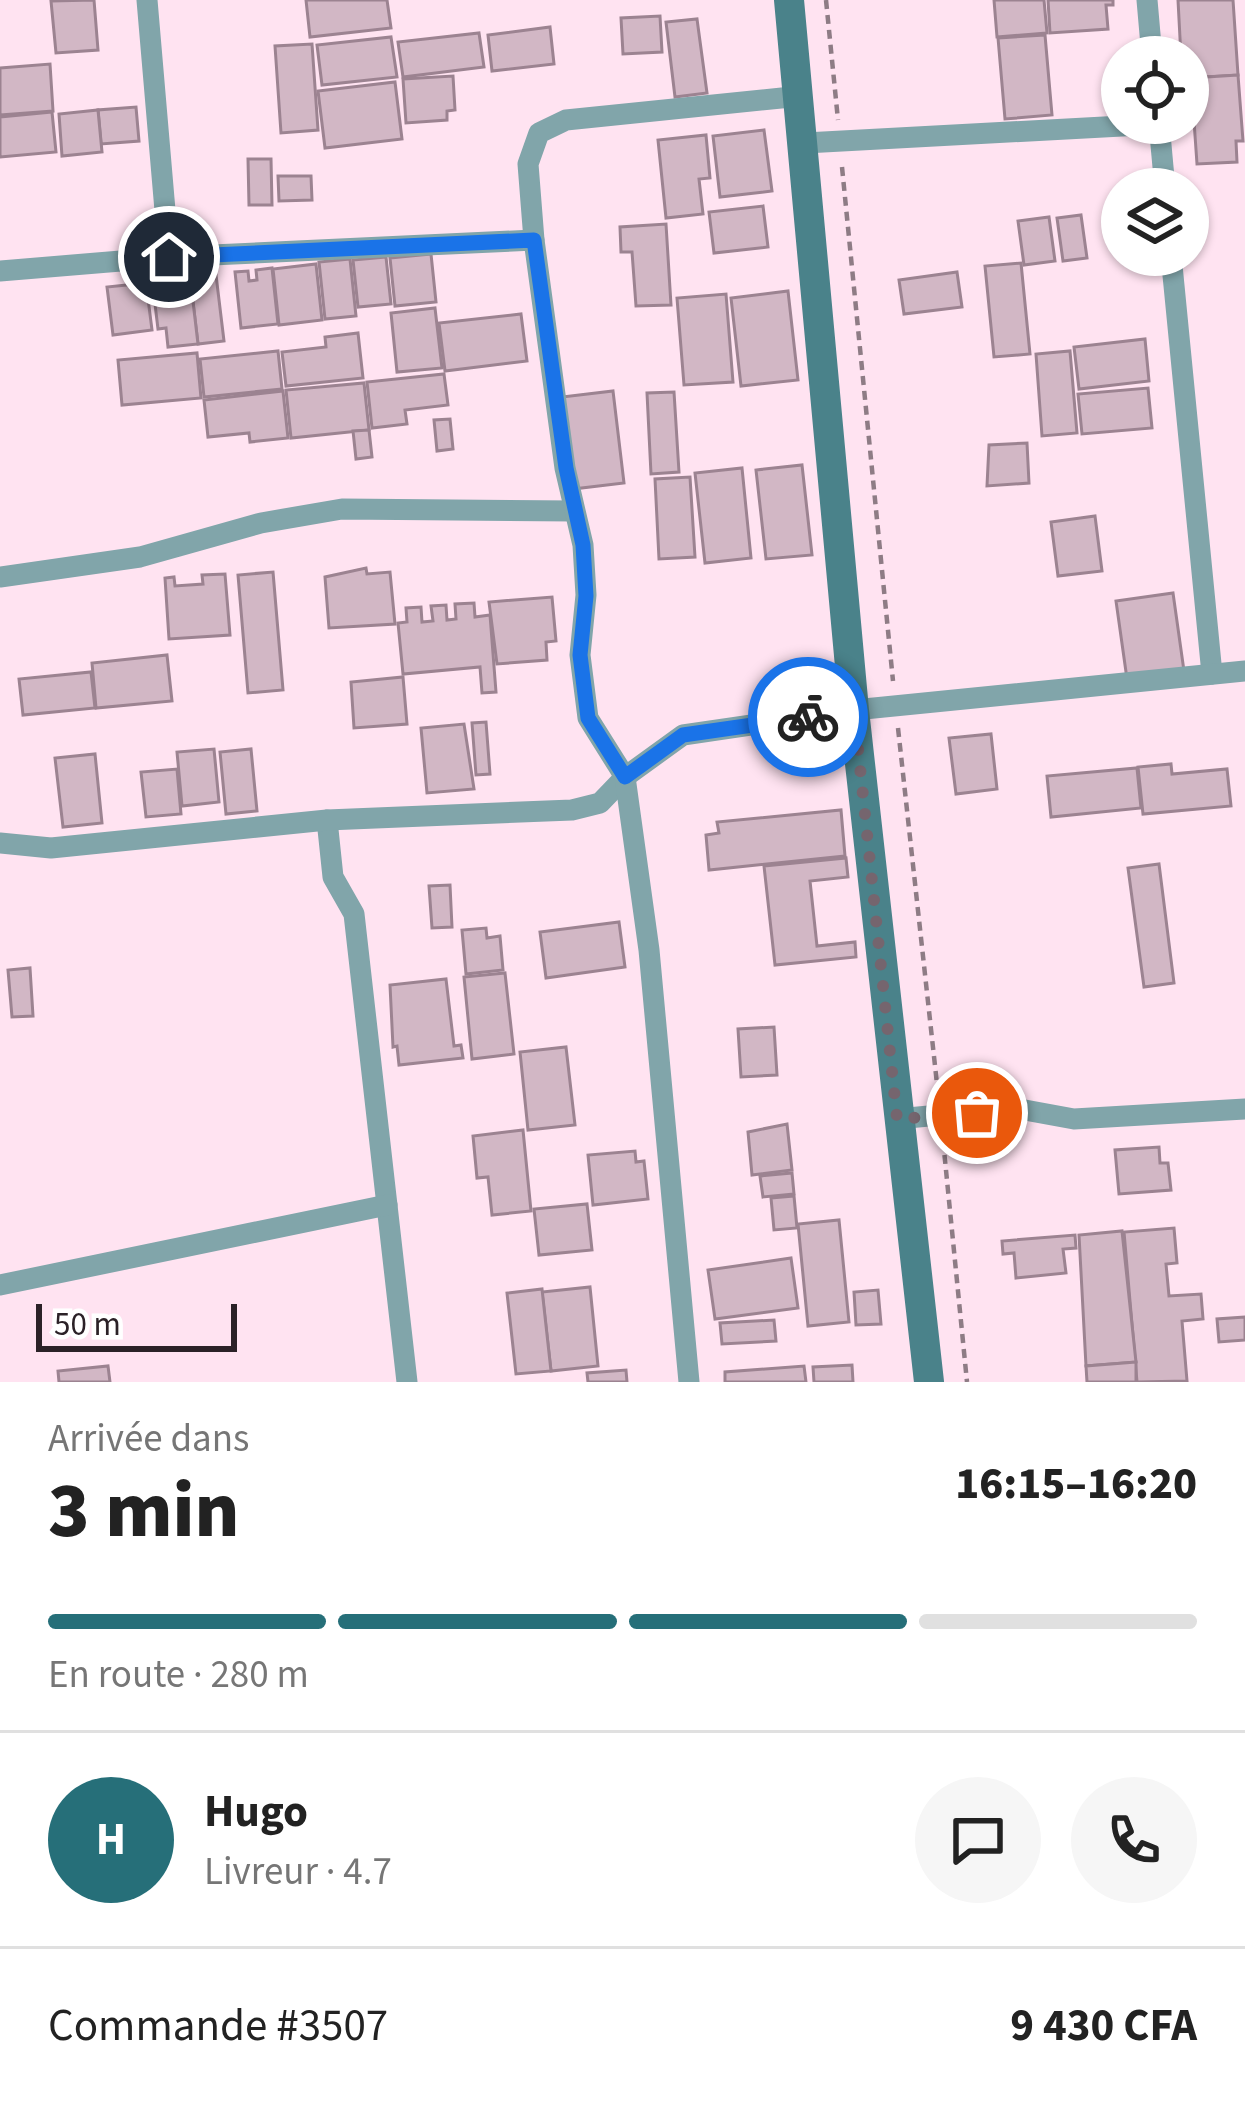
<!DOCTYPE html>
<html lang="fr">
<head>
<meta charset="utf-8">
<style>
  :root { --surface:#fff; --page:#f6f6f6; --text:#222; --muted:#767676; --line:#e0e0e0; --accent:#266f79 }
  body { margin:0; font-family:"Source Sans 3",sans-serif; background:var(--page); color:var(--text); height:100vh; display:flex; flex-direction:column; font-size:45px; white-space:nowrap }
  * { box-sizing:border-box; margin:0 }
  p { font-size:39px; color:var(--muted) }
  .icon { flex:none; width:66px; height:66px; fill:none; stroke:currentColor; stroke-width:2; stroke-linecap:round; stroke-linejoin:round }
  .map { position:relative; height:1382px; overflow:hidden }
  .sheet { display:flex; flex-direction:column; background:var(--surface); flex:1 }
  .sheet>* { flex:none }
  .controls { position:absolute; left:1101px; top:36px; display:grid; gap:24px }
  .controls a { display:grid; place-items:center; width:108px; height:108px; border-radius:50%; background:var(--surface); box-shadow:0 3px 9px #0004; font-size:60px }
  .scale { position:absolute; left:36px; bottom:30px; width:201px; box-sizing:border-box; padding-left:12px; border:6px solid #2b2127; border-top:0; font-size:33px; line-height:42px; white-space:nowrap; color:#2b2127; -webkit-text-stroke:9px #fff; paint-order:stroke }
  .pin { position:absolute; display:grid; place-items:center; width:102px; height:102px; color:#fff; margin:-51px; border:6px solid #fff; border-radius:50%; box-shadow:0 3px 12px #0007 }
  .courier { position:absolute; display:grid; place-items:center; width:120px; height:120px; margin:-60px; border:9px solid #1a73e8; border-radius:50%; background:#fff; color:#222; box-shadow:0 3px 15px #0007 }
  .head em { font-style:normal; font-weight:800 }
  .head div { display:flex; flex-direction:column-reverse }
  .head { display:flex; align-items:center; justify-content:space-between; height:204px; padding:0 48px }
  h1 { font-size:78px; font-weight:800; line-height:90px }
  .bar { display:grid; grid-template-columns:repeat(4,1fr); gap:18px 12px; align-content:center; height:144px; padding:0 48px }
  .bar i { height:15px; border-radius:9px; background:var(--line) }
  .bar .active { background:var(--accent) }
  .bar p { grid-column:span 4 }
  .line { display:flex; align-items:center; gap:30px; padding:0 48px; border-top:3px solid var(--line) }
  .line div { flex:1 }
  .round { display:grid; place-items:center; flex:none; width:126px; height:126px; border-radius:63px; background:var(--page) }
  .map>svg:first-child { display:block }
</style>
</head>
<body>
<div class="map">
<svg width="1245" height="1382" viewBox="0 0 1245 1382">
  <rect width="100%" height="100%" fill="#ffe3f1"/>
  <g fill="#d2b7c5" stroke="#9c8391" stroke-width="3">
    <polygon points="94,0 98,50 56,53 51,1"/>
    <polygon points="306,0 387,0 391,28 310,37"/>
    <polygon points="994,0 1044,0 1047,33 997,37"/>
    <polygon points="1048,0 1113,0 1113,5 1106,5 1108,29 1050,33"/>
    <polygon points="1178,0 1233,0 1238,75 1188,78 1188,57 1181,57"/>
    <polygon points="660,16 662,52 623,54 621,18"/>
    <polygon points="697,19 707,93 675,97 666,22"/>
    <polygon points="550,27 554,64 492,71 488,35"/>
    <polygon points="479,33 484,67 403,77 398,42"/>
    <polygon points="1045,35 1052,115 1005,119 998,38"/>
    <polygon points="391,37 397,77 322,85 317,45"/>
    <polygon points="312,44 318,130 281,133 275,46"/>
    <polygon points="50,64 53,111 0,115 0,68"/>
    <polygon points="1238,75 1243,141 1236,141 1237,162 1197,164 1191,78"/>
    <polygon points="453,76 455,110 447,111 447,120 406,123 403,79"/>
    <polygon points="395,82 402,139 325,148 318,91"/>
    <polygon points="136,107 139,141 101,144 98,110"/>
    <polygon points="98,110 102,152 62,156 59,114"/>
    <polygon points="52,112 56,152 0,157 0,117"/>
    <polygon points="764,130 772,191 720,197 713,136"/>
    <polygon points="706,135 710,178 699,179 703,214 666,218 658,140"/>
    <polygon points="248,159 271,159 272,205 249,205"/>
    <polygon points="278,176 311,176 312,200 279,201"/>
    <polygon points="763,206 768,247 714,253 709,212"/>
    <polygon points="1081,215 1087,258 1063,261 1057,218"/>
    <polygon points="1049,217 1055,261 1024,265 1018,221"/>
    <polygon points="666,224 671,305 636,306 632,252 621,252 620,227"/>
    <polygon points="431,254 436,302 395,306 390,258"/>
    <polygon points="386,257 391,304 358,307 353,260"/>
    <polygon points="350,259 356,316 325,319 319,262"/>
    <polygon points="1021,263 1030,354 994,357 985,266"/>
    <polygon points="316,264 322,320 279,325 273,269"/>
    <polygon points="272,268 278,324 241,328 235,272 248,271 249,281 257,280 256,270"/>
    <polygon points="957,272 962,307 904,314 899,280"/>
    <polygon points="216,275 224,341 198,344 190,277"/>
    <polygon points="190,276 198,344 168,347 166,328 158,329 152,279"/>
    <polygon points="146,283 152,330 113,335 107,287"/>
    <polygon points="788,291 798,380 741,386 731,298"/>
    <polygon points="726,294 733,382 684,385 677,298"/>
    <polygon points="435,308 442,368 397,372 391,313"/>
    <polygon points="521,314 527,361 445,371 439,323"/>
    <polygon points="358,333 363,378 286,386 282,352 326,347 325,337"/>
    <polygon points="1145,339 1149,381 1079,389 1074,347"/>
    <polygon points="278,351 282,389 204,397 200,359"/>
    <polygon points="1070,351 1077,433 1042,436 1036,354"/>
    <polygon points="197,353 201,398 122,405 118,360"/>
    <polygon points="444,374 448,405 405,410 407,424 372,428 367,382"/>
    <polygon points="364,383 369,430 291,438 286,390"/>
    <polygon points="1148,388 1152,428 1082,434 1078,394"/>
    <polygon points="283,391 288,438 250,442 249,433 208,437 204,400"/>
    <polygon points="613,391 624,483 573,489 562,397"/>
    <polygon points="674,392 679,472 651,474 647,393"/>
    <polygon points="450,419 453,449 437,451 434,420"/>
    <polygon points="369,430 372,457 356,459 353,431"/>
    <polygon points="1027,443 1029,483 987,486 989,445"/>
    <polygon points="802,465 812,555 766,559 756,470"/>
    <polygon points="742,468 751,558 705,563 695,473"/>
    <polygon points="690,477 695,557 659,559 655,479"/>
    <polygon points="1095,516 1102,571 1058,576 1051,522"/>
    <polygon points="366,568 367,574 390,572 395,624 329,628 325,577"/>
    <polygon points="273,572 283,690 248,693 238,575"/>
    <polygon points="225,574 230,635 169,639 165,578 174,577 175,586 203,584 202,575"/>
    <polygon points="1173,593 1184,671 1127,679 1116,601"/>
    <polygon points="552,597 556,641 546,642 547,660 497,664 489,602"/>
    <polygon points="474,603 475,617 490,615 496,692 482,693 480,667 403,674 398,623 407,622 406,608 421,607 422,622 433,621 431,606 446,605 447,620 456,619 455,604"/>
    <polygon points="167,655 172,701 96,708 92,663"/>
    <polygon points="91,672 95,708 23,715 19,679"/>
    <polygon points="403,677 407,724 354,728 351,682"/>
    <polygon points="486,722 490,774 476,775 472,723"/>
    <polygon points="464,724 474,789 427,793 421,728"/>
    <polygon points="991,734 997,789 956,794 949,738"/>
    <polygon points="214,749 219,802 182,806 177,752"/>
    <polygon points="251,749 257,811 226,814 220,752"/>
    <polygon points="95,754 102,823 63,827 55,758"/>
    <polygon points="1171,764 1172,774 1227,769 1231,806 1143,814 1138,767"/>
    <polygon points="1137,768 1141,808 1051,817 1047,776"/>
    <polygon points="177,769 181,814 146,817 141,772"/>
    <polygon points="841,810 845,856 709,870 706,835 719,833 717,822"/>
    <polygon points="846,858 848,877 810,881 817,946 855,942 856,957 775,965 764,866"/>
    <polygon points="1159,864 1174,983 1144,987 1128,868"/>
    <polygon points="450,885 452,927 432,928 429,886"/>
    <polygon points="619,922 625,967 546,978 540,932"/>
    <polygon points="486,928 487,938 500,936 503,970 466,974 462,930"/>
    <polygon points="30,968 33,1016 12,1017 8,970"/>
    <polygon points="505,973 514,1054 472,1059 464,977"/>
    <polygon points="446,979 454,1046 461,1045 463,1058 399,1065 397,1046 393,1047 390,985"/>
    <polygon points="774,1027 777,1075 741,1077 738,1029"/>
    <polygon points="566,1047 575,1125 528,1130 520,1052"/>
    <polygon points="787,1124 792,1170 752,1175 748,1132"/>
    <polygon points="523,1130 531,1211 492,1215 488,1177 477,1178 473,1136"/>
    <polygon points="1159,1147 1160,1163 1168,1163 1171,1190 1119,1194 1115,1150"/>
    <polygon points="635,1151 636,1162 644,1161 648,1199 593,1205 588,1155"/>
    <polygon points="792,1173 794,1194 763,1197 760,1176"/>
    <polygon points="794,1196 797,1228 774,1230 771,1198"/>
    <polygon points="587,1204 592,1250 539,1255 534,1209"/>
    <polygon points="839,1220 849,1322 808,1326 798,1224"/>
    <polygon points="1174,1228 1177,1263 1166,1264 1169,1296 1201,1294 1203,1319 1182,1321 1187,1381 1137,1382 1124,1232"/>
    <polygon points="1122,1231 1136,1362 1086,1366 1079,1235"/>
    <polygon points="1075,1235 1076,1248 1063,1249 1066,1273 1016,1278 1014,1253 1003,1254 1002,1241"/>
    <polygon points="791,1258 798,1308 715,1319 708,1270"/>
    <polygon points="590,1287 598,1366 551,1371 542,1292"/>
    <polygon points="542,1289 551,1371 516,1374 507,1293"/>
    <polygon points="878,1290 881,1324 856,1325 854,1292"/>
    <polygon points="1245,1317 1245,1340 1219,1342 1217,1319"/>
    <polygon points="774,1320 776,1341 722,1344 720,1323"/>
    <polygon points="1136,1362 1136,1382 1087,1382 1086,1366"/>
    <polygon points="852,1365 853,1382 814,1382 813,1367"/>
    <polygon points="108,1366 110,1382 59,1382 58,1371"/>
    <polygon points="804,1366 806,1382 725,1382 725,1372"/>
    <polygon points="626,1370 627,1382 588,1382 587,1373"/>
  </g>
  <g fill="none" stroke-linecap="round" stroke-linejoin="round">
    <g stroke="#8e7c85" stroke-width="4.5" stroke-dasharray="9 6" stroke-linecap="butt">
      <polyline points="826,0 838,120"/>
      <polyline points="842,167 893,681"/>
      <polyline points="898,728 938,1093"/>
      <polyline points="943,1140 967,1382"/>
    </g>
    <g stroke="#81a5aa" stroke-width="21">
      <polyline points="147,0 169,257"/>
      <polyline points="1147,0 1152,57"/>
      <polyline points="1159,123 1165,189"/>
      <polyline points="805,143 1159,124"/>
      <polyline points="1171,255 1212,674"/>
      <polyline points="0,271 169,257 534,240"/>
      <polyline points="0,577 140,557 261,523 342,509 574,511"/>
      <polyline points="327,820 333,877 354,914 407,1382"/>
      <polyline points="0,843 51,848 327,820 572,810 600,803 625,777 683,735 854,710 1245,671"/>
      <polyline points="897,1119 1014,1108 1074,1119 1245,1109"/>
      <polyline points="0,1285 387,1205"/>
      <polyline points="689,1382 649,950 625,777 588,718 580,655 586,595 583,545 565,468 534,240 528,164 539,133 566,120 801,96"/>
    </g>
    <polyline stroke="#4a828a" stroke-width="30" points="789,0 854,710 929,1382"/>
  </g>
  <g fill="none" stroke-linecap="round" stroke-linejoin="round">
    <polyline stroke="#75656e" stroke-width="12" stroke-dasharray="0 21.6" points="808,717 854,710 897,1119 977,1113"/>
    <polyline stroke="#1a73e8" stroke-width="15" points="169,257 534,240 566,468 583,545 586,596 580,655 588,718 625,777 683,735 808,717"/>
  </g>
</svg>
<div class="controls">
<a><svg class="icon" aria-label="locate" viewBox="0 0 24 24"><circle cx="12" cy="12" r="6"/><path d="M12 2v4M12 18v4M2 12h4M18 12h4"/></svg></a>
<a><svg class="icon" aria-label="layers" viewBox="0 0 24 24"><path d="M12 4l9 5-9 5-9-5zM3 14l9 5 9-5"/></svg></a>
</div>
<div class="scale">50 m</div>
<div class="pin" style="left:977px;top:1113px;background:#ea580c"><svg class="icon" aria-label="bag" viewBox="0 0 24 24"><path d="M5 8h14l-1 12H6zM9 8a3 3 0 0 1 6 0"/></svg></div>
<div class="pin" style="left:169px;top:257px;background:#1f2937"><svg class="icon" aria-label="home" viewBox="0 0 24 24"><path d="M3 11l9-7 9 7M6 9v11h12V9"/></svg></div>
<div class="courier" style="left:808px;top:717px"><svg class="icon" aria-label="bike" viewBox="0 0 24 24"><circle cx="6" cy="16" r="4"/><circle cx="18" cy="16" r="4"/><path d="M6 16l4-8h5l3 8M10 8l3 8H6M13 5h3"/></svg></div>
</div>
<section class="sheet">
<div class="head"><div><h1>3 min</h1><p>Arrivée dans</p></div><em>16:15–16:20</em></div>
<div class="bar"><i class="active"></i><i class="active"></i><i class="active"></i><i></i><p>En route · 280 m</p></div>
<div class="line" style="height:216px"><b class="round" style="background:var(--accent);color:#fff">H</b><div><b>Hugo</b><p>Livreur · 4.7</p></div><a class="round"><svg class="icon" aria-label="chat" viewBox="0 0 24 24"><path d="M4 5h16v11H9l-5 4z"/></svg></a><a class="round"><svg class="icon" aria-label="phone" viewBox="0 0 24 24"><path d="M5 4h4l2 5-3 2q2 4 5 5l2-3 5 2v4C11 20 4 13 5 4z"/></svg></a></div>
<div class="line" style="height:156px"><div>Commande #3507</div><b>9 430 CFA</b></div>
</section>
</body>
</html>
